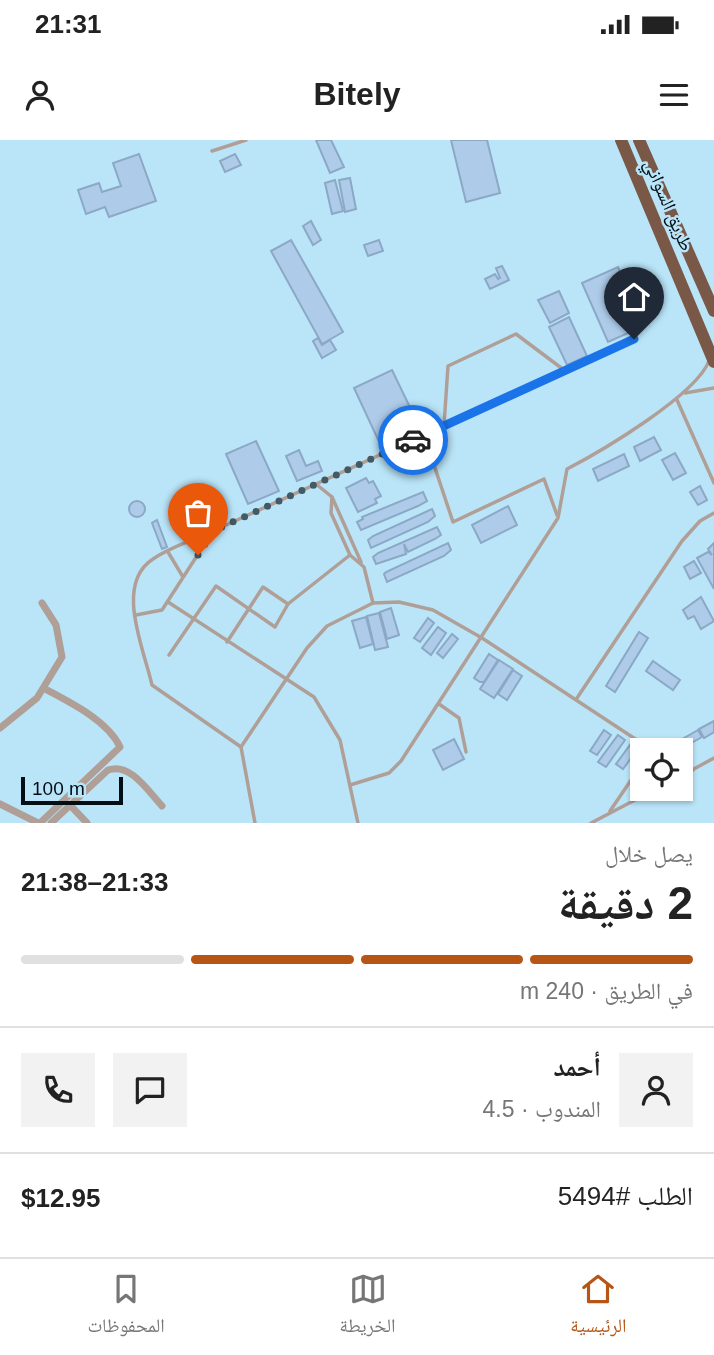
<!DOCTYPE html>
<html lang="ar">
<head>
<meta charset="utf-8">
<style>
  :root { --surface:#fff; --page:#f2f2f2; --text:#222; --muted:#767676; --line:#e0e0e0; --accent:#b65516 }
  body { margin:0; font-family:Arial,"Noto Naskh Arabic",sans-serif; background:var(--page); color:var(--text); direction:rtl; height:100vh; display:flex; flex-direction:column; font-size:26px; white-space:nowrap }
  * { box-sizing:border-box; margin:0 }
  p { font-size:23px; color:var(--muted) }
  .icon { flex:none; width:38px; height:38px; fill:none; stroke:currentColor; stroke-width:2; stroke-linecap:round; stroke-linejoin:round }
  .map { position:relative; height:683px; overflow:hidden; direction:ltr }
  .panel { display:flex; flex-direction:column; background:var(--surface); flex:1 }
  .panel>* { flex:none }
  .tools { position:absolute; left:630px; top:598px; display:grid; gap:14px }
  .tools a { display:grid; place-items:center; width:63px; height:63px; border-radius:0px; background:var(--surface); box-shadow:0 2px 5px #0004; font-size:35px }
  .scale { position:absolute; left:21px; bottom:18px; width:102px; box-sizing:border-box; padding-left:7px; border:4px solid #010f15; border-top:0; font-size:19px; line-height:24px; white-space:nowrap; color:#010f15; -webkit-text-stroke:5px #bae5f9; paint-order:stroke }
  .pin { position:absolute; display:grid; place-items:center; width:60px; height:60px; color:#fff; margin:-72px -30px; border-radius:50% 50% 50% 0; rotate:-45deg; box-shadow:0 0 7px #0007 }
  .pin .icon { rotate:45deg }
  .courier { position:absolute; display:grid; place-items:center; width:70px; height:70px; margin:-35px; border:5px solid #1a73e8; border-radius:50%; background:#fff; color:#222; box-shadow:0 2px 9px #0007 }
  .headline em { font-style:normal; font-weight:800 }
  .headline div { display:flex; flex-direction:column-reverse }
  .headline { display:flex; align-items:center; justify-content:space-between; height:119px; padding:0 21px }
  h1 { font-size:46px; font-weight:800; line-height:52px }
  .bar { display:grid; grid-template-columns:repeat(4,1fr); gap:10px 7px; align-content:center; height:84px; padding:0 21px }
  .bar i { height:9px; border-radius:5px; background:var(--line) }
  .bar .selected { background:var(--accent) }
  .bar p { grid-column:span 4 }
  .line { display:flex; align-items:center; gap:18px; padding:0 21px; border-top:2px solid var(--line) }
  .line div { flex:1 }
  .round { display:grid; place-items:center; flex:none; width:74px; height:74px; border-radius:0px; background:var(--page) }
  .status { display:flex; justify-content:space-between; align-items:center; height:49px; padding:0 35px; background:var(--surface); direction:ltr }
  .status svg { height:19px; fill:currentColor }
  header { display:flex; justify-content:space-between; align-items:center; height:91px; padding:0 21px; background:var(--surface); font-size:32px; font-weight:800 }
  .tab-bar { display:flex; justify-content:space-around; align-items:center; height:98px; border-top:2px solid var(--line); background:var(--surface); font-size:19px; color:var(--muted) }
  .tab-bar a { display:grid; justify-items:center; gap:4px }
  .tab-bar .selected { color:var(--accent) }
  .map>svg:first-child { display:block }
</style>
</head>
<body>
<div class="status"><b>21:31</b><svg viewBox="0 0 49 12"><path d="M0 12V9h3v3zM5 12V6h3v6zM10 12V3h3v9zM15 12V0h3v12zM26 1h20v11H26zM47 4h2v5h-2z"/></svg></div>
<header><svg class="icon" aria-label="menu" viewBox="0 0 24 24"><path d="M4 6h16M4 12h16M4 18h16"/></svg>Bitely<svg class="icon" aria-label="person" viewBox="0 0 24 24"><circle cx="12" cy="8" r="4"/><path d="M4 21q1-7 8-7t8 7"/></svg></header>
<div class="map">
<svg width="714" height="683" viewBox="0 0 714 683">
  <rect width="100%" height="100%" fill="#bae5f9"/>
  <g fill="#aeccea" stroke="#8ba8c5" stroke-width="2">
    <polygon points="316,0 331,0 344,27 330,33"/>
    <polygon points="451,0 487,0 500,53 466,62"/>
    <polygon points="139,14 156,61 109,77 105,67 86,74 78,50 99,43 102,52 121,46 113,23"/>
    <polygon points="235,14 241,25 225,32 220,21"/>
    <polygon points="350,38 356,69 345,72 339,40"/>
    <polygon points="335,40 343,71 332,74 325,43"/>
    <polygon points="311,81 321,100 313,105 303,86"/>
    <polygon points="291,100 343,192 322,204 271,111"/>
    <polygon points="379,100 383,111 368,116 364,105"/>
    <polygon points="502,126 509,140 490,149 485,139 495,134 498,139 500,138 496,128"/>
    <polygon points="618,127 644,186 608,202 582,143"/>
    <polygon points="559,151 569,173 550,183 538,160"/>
    <polygon points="569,177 587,216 567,225 549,187"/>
    <polygon points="318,198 322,205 330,200 336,210 322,218 313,201"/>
    <polygon points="392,230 420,288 381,306 354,248"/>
    <polygon points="654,297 661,310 640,321 634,307"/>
    <polygon points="256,301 279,351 248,364 226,314"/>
    <polygon points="299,310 306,326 318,321 322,331 297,341 286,316"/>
    <polygon points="675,313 686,333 673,340 662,320"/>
    <polygon points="624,314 629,326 598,341 593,329"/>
    <polygon points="366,338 369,343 373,341 381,356 375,359 377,363 358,372 346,348"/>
    <polygon points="700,346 707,360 698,365 690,352"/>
    <polygon points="423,352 427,361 418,366 361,390 357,382 363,379 362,377"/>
    <circle cx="137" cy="369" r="8"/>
    <polygon points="508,366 517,385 481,403 472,385"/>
    <polygon points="432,369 435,376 428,382 371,408 368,400 373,396"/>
    <polygon points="157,380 167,407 162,409 152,383"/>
    <polygon points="437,387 441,395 435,399 408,412 404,404 406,414 376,424 373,417 378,413"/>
    <polygon points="448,403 451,410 444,416 387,442 384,434 386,432"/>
    <polygon points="714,403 714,449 697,418 708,412 712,415 708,409"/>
    <polygon points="694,421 701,433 690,439 684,427"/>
    <polygon points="701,457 714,481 701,489 694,476 688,479 683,470"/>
    <polygon points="391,468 399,495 387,499 380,472"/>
    <polygon points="379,473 388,507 375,510 367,476"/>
    <polygon points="366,477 373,504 360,508 352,481"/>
    <polygon points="428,478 434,483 420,502 414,498"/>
    <polygon points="438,487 446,493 431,515 422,508"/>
    <polygon points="639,492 648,498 615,552 606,546"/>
    <polygon points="452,494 458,499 443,518 437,513"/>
    <polygon points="489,514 498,520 484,542 480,542 474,538"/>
    <polygon points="499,520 513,529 494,558 480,549"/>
    <polygon points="653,521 680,540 673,550 646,531"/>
    <polygon points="513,530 522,536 507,560 498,554"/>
    <polygon points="714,581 714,592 704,598 699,589"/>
    <polygon points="604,590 611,595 597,615 590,611"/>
    <polygon points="698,590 702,597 688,605 684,598"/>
    <polygon points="618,595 625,600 606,627 598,622"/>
    <polygon points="454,599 464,619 443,630 433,610"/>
    <polygon points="630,605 637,610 623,629 616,624"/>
  </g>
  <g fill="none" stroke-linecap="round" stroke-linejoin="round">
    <g stroke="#b09f97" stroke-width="3.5">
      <polyline points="212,11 246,0"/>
      <polyline points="685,253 714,248"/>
      <polyline points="677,260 714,343"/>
      <polyline points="316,344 332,357 361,422"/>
      <polyline points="332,357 331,373 350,415 364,427 373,463"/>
      <polyline points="557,375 544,339 453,382 426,301 444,285 448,226 516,194 564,230"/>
      <path d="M212,392C193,400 170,407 153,419C114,444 144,509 152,545L241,607"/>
      <polyline points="168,412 183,437"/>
      <polyline points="168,462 314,557 340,600 358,683"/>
      <polyline points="136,475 162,470 213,391 634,199"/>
      <polyline points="227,502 263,447 288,464"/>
      <polyline points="169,515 216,446 275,487 288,464 350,415"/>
      <polyline points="577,558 682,401 700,381 714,373"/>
      <polyline points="439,564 459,578 466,612"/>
      <polyline points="681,624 693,630"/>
      <polyline points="681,636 714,618"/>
      <path d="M350,645L389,633L401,621L558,378L567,329C602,311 696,255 709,221"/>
      <polyline points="610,671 642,624"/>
      <polyline points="255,683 241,607 307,508 327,486 373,463 399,462 433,470 482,498 652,610"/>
      <polyline points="591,683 656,649"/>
    </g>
    <g stroke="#b09f97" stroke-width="7">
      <polyline points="0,588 37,558 62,517 56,485 42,463"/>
      <polyline points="0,664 38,683"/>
      <polyline points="70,665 87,683"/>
      <path d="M40,683L120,607C108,581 70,562 45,549"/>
      <path d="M51,683L108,630C130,622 148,651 162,666"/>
    </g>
    <g stroke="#7a5847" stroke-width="12">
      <polyline points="621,0 714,222"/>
      <polyline points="639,0 714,171"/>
    </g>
  </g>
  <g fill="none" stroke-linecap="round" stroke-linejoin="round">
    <polyline stroke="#425a65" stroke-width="7" stroke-dasharray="0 12.6" points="198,415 213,391 413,300"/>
    <polyline stroke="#1a73e8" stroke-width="9" points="413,300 634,199"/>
  </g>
  <g text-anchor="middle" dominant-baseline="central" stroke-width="5" stroke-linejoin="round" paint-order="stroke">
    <g font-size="19" fill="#010f15" stroke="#bae5f9">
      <text transform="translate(669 65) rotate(67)">طريق السواني</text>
    </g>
  </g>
</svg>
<div class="tools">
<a><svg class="icon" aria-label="locate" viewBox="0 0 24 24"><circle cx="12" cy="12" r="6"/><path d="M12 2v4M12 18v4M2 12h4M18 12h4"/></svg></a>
</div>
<div class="scale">100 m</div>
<div class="pin" style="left:198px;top:415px;background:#ea580c"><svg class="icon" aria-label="bag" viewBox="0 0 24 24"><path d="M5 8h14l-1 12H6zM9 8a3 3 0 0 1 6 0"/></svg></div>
<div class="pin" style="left:634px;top:199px;background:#1f2937"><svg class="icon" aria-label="home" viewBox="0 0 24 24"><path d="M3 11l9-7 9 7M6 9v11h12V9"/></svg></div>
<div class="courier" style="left:413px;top:300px"><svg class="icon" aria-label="car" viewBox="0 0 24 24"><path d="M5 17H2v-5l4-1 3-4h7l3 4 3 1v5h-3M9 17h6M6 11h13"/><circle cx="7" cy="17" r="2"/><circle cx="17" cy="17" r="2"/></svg></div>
</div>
<section class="panel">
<div class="headline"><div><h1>2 دقيقة</h1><p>يصل خلال</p></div><em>21:33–21:38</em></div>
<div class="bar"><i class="selected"></i><i class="selected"></i><i class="selected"></i><i></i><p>في الطريق · 240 m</p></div>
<div class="line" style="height:126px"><a class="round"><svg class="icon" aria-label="person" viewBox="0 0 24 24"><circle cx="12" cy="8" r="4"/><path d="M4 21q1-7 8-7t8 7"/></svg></a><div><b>أحمد</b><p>المندوب · 4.5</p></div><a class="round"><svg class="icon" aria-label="chat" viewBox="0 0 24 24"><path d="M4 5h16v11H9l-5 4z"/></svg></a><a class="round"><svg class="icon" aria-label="phone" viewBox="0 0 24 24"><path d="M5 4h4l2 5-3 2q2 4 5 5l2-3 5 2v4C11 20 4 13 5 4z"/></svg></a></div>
<div class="line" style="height:91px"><div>الطلب #5494</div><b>$12.95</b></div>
</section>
<nav class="tab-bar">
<a class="selected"><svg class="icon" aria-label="home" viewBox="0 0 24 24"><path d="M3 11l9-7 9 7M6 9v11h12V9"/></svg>الرئيسية</a>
<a><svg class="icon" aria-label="map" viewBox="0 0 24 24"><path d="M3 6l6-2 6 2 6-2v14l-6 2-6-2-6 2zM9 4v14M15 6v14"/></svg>الخريطة</a>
<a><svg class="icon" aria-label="saved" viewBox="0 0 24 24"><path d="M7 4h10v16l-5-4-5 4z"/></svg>المحفوظات</a>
</nav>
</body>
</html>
